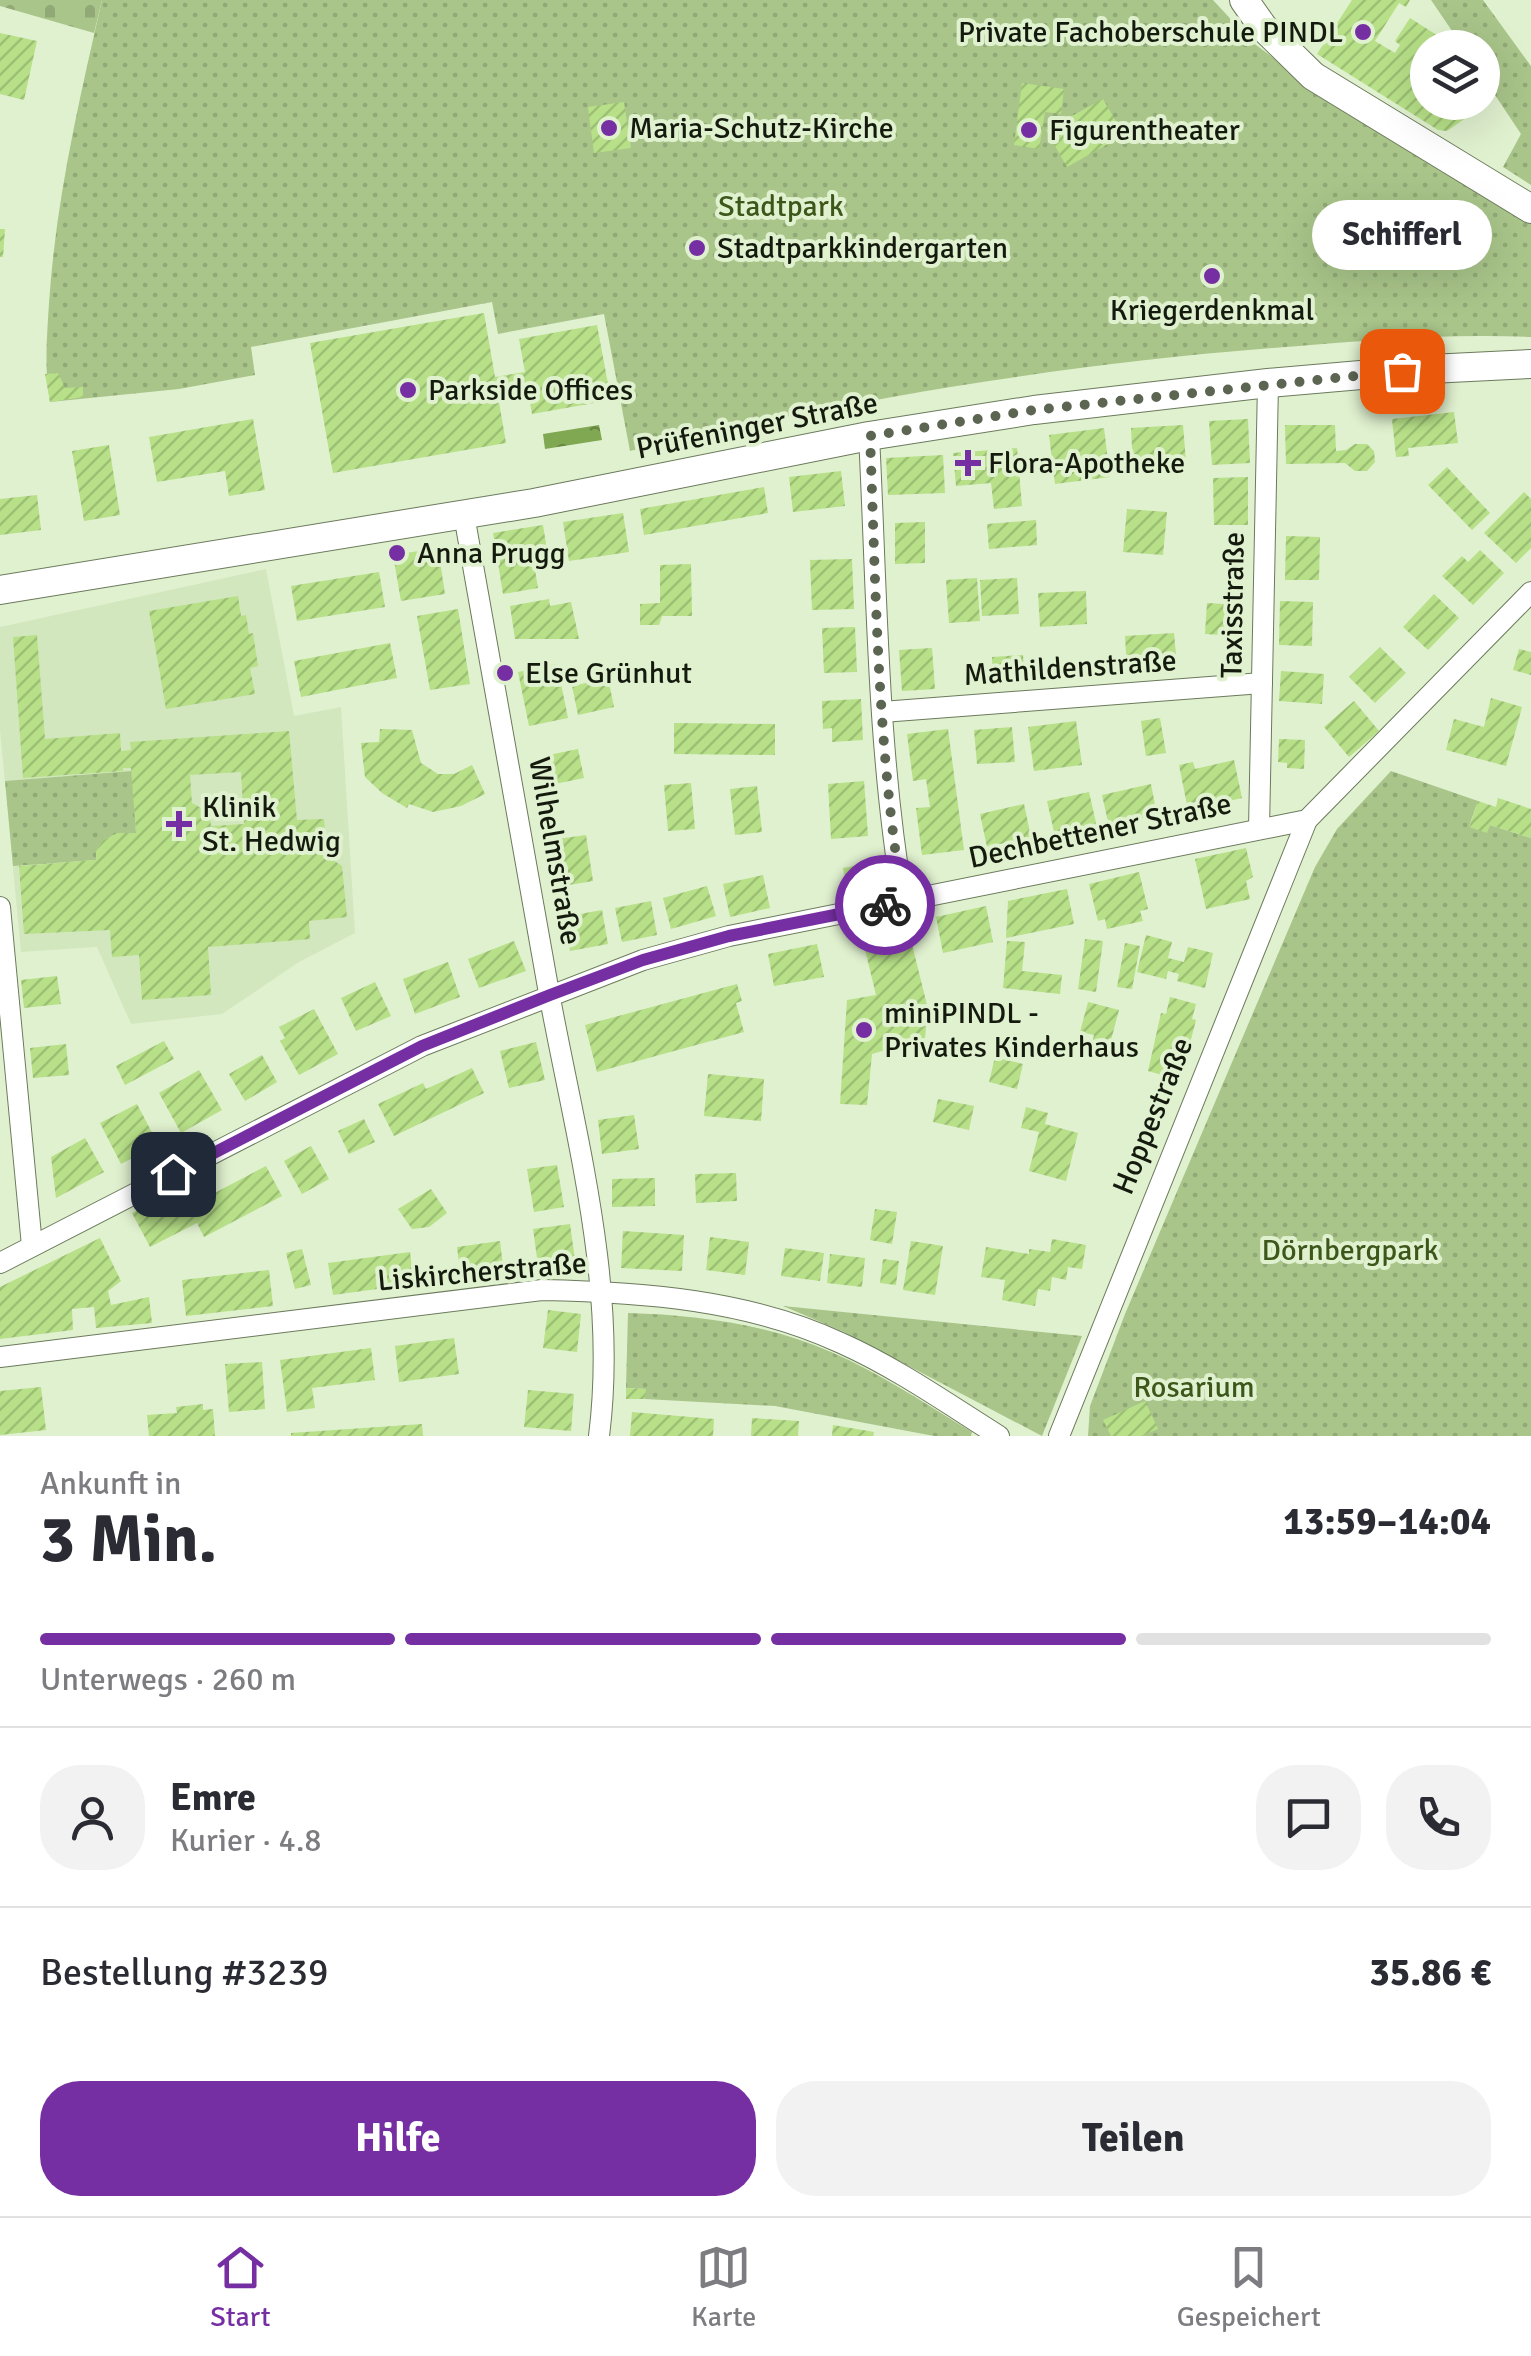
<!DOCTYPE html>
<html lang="de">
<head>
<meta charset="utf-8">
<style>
  :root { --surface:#fff; --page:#f2f2f3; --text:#2b2b33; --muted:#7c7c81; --line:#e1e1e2; --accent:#762fa3 }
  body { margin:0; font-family:Signika,sans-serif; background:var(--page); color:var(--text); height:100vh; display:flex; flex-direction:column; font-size:38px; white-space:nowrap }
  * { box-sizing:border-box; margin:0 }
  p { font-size:32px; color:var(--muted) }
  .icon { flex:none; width:55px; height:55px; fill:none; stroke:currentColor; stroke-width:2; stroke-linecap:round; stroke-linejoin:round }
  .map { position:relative; height:1436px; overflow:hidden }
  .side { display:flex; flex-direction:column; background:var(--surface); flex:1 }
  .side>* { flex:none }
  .buttons { position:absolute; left:1410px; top:30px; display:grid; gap:20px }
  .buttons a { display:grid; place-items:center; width:90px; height:90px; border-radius:50%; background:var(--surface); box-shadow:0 10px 40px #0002; font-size:50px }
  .pin { position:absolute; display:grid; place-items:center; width:85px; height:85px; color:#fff; margin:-42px; border-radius:20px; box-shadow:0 5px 15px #0006 }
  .courier { position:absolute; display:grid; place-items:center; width:100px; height:100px; margin:-50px; border:8px solid #762fa3; border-radius:50%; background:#fff; color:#222; box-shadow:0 2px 12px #0007 }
  .bubble { position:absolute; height:70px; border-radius:35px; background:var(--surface); box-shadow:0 10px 40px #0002; font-size:32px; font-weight:800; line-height:70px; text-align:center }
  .headline em { font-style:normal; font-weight:800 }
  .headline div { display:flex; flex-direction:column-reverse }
  .headline { display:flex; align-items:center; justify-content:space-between; height:170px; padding:0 40px }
  h1 { font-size:65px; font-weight:800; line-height:75px }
  .bar { display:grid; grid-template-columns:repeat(4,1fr); gap:15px 10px; align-content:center; height:120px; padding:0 40px }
  .bar i { height:12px; border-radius:8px; background:var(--line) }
  .bar .selected { background:var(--accent) }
  .bar p { grid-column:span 4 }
  .line { display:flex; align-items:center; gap:25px; padding:0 40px; border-top:2px solid var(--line) }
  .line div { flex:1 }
  .round { display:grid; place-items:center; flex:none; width:105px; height:105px; border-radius:40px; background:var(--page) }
  .button { display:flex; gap:20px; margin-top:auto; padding:20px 40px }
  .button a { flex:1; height:115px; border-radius:40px; background:var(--accent); color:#fff; font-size:40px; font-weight:800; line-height:115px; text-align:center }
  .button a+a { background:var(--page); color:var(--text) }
  .menu { display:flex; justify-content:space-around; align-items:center; height:140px; border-top:2px solid var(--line); background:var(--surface); font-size:28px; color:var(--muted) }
  .menu a { display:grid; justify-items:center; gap:5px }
  .menu .selected { color:var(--accent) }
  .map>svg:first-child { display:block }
</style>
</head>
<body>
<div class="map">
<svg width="1531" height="1436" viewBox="0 0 1531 1436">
  <defs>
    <pattern id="cemetery-stones" width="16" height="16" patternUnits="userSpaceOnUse" patternTransform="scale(2.5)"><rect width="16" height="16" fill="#a9c58a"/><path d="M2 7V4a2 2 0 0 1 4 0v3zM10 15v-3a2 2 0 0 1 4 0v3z" fill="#91a976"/></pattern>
    <pattern id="park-dots" width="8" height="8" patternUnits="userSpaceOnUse" patternTransform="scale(2.5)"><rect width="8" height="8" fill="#a9c58a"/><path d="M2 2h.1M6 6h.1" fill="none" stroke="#91a976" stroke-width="1.8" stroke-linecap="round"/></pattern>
    <pattern id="water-ripples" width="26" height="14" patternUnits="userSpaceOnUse" patternTransform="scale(2.5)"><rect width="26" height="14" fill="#80a751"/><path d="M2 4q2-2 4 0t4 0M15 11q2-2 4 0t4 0" fill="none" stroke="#688742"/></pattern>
    <pattern id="building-hatch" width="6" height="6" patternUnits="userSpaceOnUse" patternTransform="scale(2.5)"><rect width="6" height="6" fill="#b7e088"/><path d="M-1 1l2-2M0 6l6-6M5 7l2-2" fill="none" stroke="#9cc074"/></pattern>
  </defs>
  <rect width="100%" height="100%" fill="#e0f1cf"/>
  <polygon fill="#d3e7be" points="266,569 294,716 341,707 355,933 299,962 222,1014 131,1024 97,947 21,952 0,730 0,627"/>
  <polygon fill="url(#cemetery-stones)" points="0,0 102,0 94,33 0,6"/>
  <g fill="url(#park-dots)">
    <path d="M102,0H1213L1252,42L1305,81L1531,224V337C1445,333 1359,341 1273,348C1057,365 841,401 630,451L604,314L498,334L492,302L251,347L255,375L179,389L50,402C44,369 47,336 49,303C56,199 79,101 102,0Z"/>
    <polygon points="1431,0 1483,0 1531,66 1531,185 1503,167 1521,134 1483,77 1482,48 1463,47"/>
    <path d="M132,771L136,833C117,833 95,836 96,860L13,866L5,781Z"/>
    <polygon points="1391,771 1478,801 1469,826 1490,825 1531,838 1531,1436 1088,1436 1090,1406 1125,1314 1315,867 1337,829"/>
    <polygon points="783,1306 1082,1336 1042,1436 844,1332"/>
    <path d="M628,1313C697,1315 767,1324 831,1352C880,1373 926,1404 972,1432L971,1436H934L775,1406L645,1399V1389L626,1388Z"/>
  </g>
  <polygon fill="url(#water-ripples)" points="599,425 602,440 545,449 543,434"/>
  <g fill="url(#building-hatch)" fill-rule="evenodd">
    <polygon points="1352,0 1410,0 1406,7 1399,3 1375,41 1395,53 1400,45 1395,41 1410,18 1457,48 1428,48 1428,102 1482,102 1482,85 1489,95 1489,102 1447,131 1438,130 1317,54"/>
    <polygon points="0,33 37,41 24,100 0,94"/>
    <polygon points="1022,83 1064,89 1061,114 1045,112 1039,149 1014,145"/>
    <polygon points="1103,99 1124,135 1067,167 1046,130"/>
    <polygon points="624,102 631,148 594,153 588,107"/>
    <polygon points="0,229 5,229 3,257 0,257"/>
    <polygon points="484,313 495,377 525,372 519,339 597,325 611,400 532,414 529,397 499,402 506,443 333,473 310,343"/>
    <polygon points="58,373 65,388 83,387 83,397 50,402 45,374"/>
    <polygon points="1454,412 1458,443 1408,448 1409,456 1396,457 1392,419"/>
    <polygon points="253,419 265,490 229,496 225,471 157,482 149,437"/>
    <polygon points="1248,419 1250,463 1212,465 1209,421"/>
    <polygon points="1183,425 1186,462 1133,466 1131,428"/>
    <polygon points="1285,425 1335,425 1336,451 1346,450 1355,444 1367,444 1374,451 1375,462 1367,471 1355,471 1345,463 1286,464"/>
    <polygon points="1104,428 1110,477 1055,484 1049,435"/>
    <polygon points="109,445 120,515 84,521 72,451"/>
    <polygon points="1017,448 1022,506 994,509 991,483 956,486 953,453"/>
    <polygon points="943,455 945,493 888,495 886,458"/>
    <polygon points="1447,467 1490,513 1472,530 1428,485"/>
    <polygon points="841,471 845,506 793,512 789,477"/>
    <polygon points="1248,477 1248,525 1214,525 1213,478"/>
    <polygon points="764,487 768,513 644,535 640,509"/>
    <polygon points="1524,492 1531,499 1531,548 1516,563 1484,533"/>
    <polygon points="37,495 41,530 0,535 0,499"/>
    <polygon points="1127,509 1167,512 1163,555 1123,552"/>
    <polygon points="623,513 629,552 569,561 563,522"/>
    <polygon points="1036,520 1037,545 989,549 987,524"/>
    <polygon points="925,522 925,563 895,564 895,523"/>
    <polygon points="543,525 548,556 533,558 538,588 503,594 493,533"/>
    <polygon points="1286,536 1320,537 1319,580 1285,580"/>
    <polygon points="438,548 445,594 401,601 393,555"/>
    <polygon points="1480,550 1504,573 1473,605 1442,576 1462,556 1468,562"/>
    <polygon points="852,559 854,609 812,610 810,560"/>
    <polygon points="691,564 692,616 662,616 659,625 640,625 640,604 660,603 660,565"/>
    <polygon points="379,572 385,607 297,621 291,586"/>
    <polygon points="977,578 980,621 949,623 946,580"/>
    <polygon points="1017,578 1019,614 982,616 980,580"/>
    <polygon points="1086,591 1087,624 1040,627 1038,593"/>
    <polygon points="1434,594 1459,618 1428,650 1403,627"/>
    <polygon points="238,596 241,616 246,615 249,634 253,633 258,666 250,668 255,694 166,709 149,611"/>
    <polygon points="549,599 550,606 571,602 579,639 515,639 510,606"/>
    <polygon points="1280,601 1313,602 1312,646 1279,645"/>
    <polygon points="1207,603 1241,605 1239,636 1205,634"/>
    <polygon points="458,609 470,684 430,690 417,616"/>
    <polygon points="855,627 857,672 824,673 822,628"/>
    <polygon points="1174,633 1177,666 1127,670 1125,636"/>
    <path d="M37,635L45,739L120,733L121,751L131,750L130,742L289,731L297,820L324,819L327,856L342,866L347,917L309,921L310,939L208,947L211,995L142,1000L139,955L112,957L110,930L24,934L19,866L96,860V851L102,841L117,833H136L131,768H123V771L23,778L13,637ZM241,772L244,824L211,826L210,813L192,803L190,775Z"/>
    <polygon points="390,643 397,678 301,697 294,661"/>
    <polygon points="1380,647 1406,673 1375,703 1349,677"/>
    <polygon points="932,648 935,689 902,691 899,650"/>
    <polygon points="1519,649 1531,652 1531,675 1513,670"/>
    <polygon points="1023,655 1025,679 993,681 992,657"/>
    <polygon points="557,664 568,718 529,726 518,672"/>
    <polygon points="1281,671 1324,674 1322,704 1279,701"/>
    <polygon points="608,678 614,707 578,715 572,686"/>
    <polygon points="1491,698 1522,707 1506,766 1446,750 1454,719 1484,727"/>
    <polygon points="861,699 863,740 832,742 832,728 823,729 822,701"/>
    <polygon points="1354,701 1379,731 1349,757 1324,727"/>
    <polygon points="1160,718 1166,753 1146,756 1141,721"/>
    <polygon points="1076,721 1082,765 1034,771 1028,727"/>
    <polygon points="674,723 775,724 775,755 674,754"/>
    <polygon points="1012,727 1015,762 977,764 974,730"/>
    <polygon points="380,729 412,730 421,763 438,774 454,774 472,765 485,794 461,806 433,812 409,804 407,808 382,793 365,777 361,743 379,742"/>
    <polygon points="948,729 964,850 922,855 916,808 930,807 926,779 913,781 907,734"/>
    <polygon points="1279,739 1305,740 1304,769 1287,768 1287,763 1278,762"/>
    <polygon points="578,749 584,778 540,787 534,758"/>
    <polygon points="1234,760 1242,798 1188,810 1179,765 1193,762 1195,769"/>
    <polygon points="864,781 868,836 831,839 828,784"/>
    <polygon points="691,783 695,829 668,831 664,785"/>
    <polygon points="1151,784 1157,815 1109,826 1102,795"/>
    <polygon points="757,786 762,832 735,835 730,789"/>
    <polygon points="1089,792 1097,827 1055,836 1047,801"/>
    <polygon points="1498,798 1531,809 1531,838 1490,825 1487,833 1469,827 1478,801 1496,807"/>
    <polygon points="1024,804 1031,837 987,847 980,814"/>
    <polygon points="586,835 593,881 557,887 550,840"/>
    <polygon points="1246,848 1253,877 1246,881 1250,899 1206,909 1195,859"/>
    <polygon points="877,862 881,887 848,893 843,868"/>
    <polygon points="1139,872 1148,909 1140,911 1143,921 1107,929 1105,919 1098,921 1089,884"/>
    <polygon points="763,875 770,908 730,917 723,884"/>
    <polygon points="707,886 716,916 671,929 663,898"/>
    <polygon points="1067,889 1074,924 1006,938 1008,901"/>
    <polygon points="651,901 657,935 622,942 615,908"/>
    <polygon points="986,906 993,942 943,953 936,917"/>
    <polygon points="602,910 608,944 570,951 563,917"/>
    <polygon points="907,924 928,1009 925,1038 872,1054 867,1105 840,1104 847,1000 876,995 861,933"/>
    <polygon points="1146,935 1172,942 1168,958 1184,962 1188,947 1213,953 1205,988 1177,981 1179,974 1168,971 1166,979 1137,972"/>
    <polygon points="1085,939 1103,941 1096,992 1078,989"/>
    <polygon points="514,941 526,971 479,988 468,959"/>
    <polygon points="1007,941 1025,942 1022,971 1062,975 1060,994 1003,988"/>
    <polygon points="1125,943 1140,946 1132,989 1117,987"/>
    <polygon points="817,944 824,977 774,986 768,954"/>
    <polygon points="448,962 460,997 415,1014 403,979"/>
    <polygon points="57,976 61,1004 24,1008 21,980"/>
    <polygon points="375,982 391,1016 356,1031 341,998"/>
    <polygon points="737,984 742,1001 736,1003 744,1032 597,1072 585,1025"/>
    <polygon points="1170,997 1196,1004 1192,1019 1196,1020 1187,1055 1183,1053 1176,1079 1148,1071 1161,1013 1166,1014"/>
    <polygon points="1088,1002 1119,1010 1106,1059 1089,1054 1094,1035 1080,1032"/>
    <polygon points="314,1009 338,1054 299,1075 280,1041 285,1038 279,1027"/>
    <polygon points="164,1041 174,1059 125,1085 116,1066"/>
    <polygon points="536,1042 545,1080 509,1088 500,1051"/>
    <polygon points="66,1044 69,1075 33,1078 30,1048"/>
    <polygon points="262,1055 277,1082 245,1101 229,1074"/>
    <polygon points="995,1057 1023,1064 1017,1089 989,1082"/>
    <polygon points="472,1068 484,1093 394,1136 378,1104 423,1083 426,1089"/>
    <polygon points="199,1070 222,1110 181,1133 159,1093"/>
    <polygon points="708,1074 764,1079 761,1121 704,1116"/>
    <polygon points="938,1099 974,1106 969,1130 933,1122"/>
    <polygon points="137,1104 158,1144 121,1164 100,1123"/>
    <polygon points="1026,1107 1048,1113 1045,1124 1078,1133 1066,1181 1029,1171 1039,1132 1021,1128"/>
    <polygon points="634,1115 639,1149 602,1154 598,1120"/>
    <polygon points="364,1119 375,1142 349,1154 338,1131"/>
    <polygon points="85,1138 104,1172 56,1198 51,1157"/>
    <polygon points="311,1146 329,1179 302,1194 284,1161"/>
    <polygon points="557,1165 564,1207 534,1212 527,1169"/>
    <polygon points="266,1166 282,1196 204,1237 197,1223 150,1247 132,1213 197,1178 207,1197"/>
    <polygon points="736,1173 737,1201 696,1203 695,1174"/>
    <polygon points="655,1178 655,1206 612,1207 612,1179"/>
    <polygon points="431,1189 447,1213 429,1227 412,1229 398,1209"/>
    <polygon points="875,1209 897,1212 892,1244 870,1240"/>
    <polygon points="570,1224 575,1260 538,1265 533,1229"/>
    <polygon points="623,1231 684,1235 682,1271 621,1268"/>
    <polygon points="710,1237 749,1242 745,1275 706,1270"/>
    <polygon points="100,1238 121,1281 108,1291 111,1305 149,1297 152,1323 96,1328 94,1307 72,1309 73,1330 0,1339 0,1287"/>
    <polygon points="1052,1239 1086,1245 1082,1269 1068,1267 1066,1280 1052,1277 1050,1291 1038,1289 1035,1306 1002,1300 1005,1280 981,1277 986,1247 1029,1254 1029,1249 1050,1252"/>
    <polygon points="500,1241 504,1274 461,1279 457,1247"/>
    <polygon points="911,1241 943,1246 935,1295 903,1290"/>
    <polygon points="785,1248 824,1253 820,1281 781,1276"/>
    <polygon points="302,1249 311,1285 295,1289 286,1253"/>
    <polygon points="410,1252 414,1284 333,1295 328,1263"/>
    <polygon points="830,1254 865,1258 862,1287 827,1283"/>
    <polygon points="883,1259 899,1261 896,1285 880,1283"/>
    <polygon points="269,1270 273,1306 186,1316 182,1280"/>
    <polygon points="548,1310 581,1314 577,1352 543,1348"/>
    <polygon points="454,1338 459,1374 399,1382 395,1346"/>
    <polygon points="371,1348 375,1380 312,1388 315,1408 287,1412 280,1360"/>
    <polygon points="262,1362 265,1409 229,1412 225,1364"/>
    <polygon points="41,1387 46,1430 0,1435 0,1391"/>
    <polygon points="626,1388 646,1389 645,1399 626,1399"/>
    <polygon points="528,1390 574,1394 571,1431 524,1427"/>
    <polygon points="1145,1401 1158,1429 1141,1436 1111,1436 1103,1420"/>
    <polygon points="203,1404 203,1410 213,1409 215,1436 149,1436 147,1415 177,1413 176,1407"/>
    <polygon points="632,1412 714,1419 713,1436 630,1436"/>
    <polygon points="752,1418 799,1421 798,1436 751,1436"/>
    <polygon points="422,1424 423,1436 291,1436 291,1433"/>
    <polygon points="833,1425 874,1432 873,1436 832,1436"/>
  </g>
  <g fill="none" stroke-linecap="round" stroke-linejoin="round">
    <defs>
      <g id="street">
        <path d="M869,436C877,591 877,748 903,901"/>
        <path d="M464,515C493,674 520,834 549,993C576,1139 618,1287 599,1436"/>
        <polyline points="882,712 1262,683"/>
        <polyline points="1259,829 1268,383"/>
        <polyline points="0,907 32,1246"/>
        <polyline points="0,1263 422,1046 643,960 729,936 1307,820 1531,592"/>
        <path d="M0,1357L542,1290C643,1292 749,1300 841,1343C897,1368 948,1404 999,1436"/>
        <polyline points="1059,1436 1307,820"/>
      </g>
      <g id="secondary">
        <polyline points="1244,0 1263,27 1313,76 1531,209"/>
        <polyline points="0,590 534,503 869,436 1034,410 1268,383 1430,369 1531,364"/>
      </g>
    </defs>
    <use href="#street" stroke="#6b7a5c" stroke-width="22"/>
    <use href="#secondary" stroke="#6b7a5c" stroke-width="30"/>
    <use href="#street" stroke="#fff" stroke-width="20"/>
    <use href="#secondary" stroke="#fff" stroke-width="28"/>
  </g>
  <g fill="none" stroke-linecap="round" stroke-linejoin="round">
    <path stroke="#5c6552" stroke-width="10" stroke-dasharray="0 18" d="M885,905L903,901C877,748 876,590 870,436L1034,410L1402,371"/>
    <polyline stroke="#762fa3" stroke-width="12" points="173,1174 422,1046 550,995 643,960 729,936 885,905"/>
  </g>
  <g fill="#762fa3" stroke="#e0f1cf" stroke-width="4">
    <circle cx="1363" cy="32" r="10"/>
    <circle cx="609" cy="128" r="10"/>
    <circle cx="1029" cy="130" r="10"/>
    <circle cx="697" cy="248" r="10"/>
    <circle cx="1212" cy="276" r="10"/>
    <circle cx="408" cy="390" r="10"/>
    <path d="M963 448h10v10h10v10h-10v10h-10v-10h-10v-10h10z"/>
    <circle cx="397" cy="553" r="10"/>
    <circle cx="505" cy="673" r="10"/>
    <path d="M174 809h10v10h10v10h-10v10h-10v-10h-10v-10h10z"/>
    <circle cx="864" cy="1030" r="10"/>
  </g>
  <g text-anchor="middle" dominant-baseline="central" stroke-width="8" stroke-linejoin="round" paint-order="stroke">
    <g font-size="30" fill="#151a0e" stroke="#e0f1cf" text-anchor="start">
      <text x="1343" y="32" text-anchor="end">Private Fachoberschule PINDL</text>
      <text x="629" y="128">Maria-Schutz-Kirche</text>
      <text x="1049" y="130">Figurentheater</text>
      <text x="717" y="248">Stadtparkkindergarten</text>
      <text x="1212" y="310" text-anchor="middle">Kriegerdenkmal</text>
      <text x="428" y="390">Parkside Offices</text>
      <text x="988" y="463">Flora-Apotheke</text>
      <text x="417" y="553">Anna Prugg</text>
      <text x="525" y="673">Else Grünhut</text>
      <text x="202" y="807">Klinik<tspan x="202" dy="34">St. Hedwig</tspan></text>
      <text x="884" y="1013">miniPINDL -<tspan x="884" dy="34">Privates Kinderhaus</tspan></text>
    </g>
    <g font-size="30" fill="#3d561a" stroke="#e0f1cf">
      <text x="781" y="206">Stadtpark</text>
      <text x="1350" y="1250">Dörnbergpark</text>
      <text x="1194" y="1387">Rosarium</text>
    </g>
    <g font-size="30" fill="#151a0e" stroke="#e0f1cf">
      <text transform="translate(757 426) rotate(-11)">Prüfeninger Straße</text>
      <text transform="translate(1233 605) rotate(-89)">Taxisstraße</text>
      <text transform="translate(1070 668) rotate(-4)">Mathildenstraße</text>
      <text transform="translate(1100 831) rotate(-12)">Dechbettener Straße</text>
      <text transform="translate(555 851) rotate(80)">Wilhelmstraße</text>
      <text transform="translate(1153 1116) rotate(-68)">Hoppestraße</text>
      <text transform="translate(482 1272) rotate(-5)">Liskircherstraße</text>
    </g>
  </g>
</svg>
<div class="buttons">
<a><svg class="icon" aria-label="layers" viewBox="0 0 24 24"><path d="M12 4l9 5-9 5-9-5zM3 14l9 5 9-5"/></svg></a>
</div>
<div class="pin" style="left:1402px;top:371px;background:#ea580c"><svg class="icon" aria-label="bag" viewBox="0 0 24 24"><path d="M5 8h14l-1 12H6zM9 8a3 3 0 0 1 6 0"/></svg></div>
<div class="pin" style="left:173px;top:1174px;background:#1f2937"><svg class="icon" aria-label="home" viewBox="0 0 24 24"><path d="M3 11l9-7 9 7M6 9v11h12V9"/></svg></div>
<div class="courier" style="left:885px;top:905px"><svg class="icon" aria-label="bike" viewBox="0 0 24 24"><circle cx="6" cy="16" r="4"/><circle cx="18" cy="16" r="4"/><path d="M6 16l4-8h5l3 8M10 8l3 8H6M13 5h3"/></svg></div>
<div class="bubble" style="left:1312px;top:200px;width:180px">Schifferl</div>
</div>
<section class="side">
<div class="headline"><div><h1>3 Min.</h1><p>Ankunft in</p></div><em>13:59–14:04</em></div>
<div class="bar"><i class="selected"></i><i class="selected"></i><i class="selected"></i><i></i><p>Unterwegs · 260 m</p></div>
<div class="line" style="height:180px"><a class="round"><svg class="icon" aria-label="person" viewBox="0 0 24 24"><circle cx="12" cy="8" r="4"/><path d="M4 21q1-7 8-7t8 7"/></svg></a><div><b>Emre</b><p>Kurier · 4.8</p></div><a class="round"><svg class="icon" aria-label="chat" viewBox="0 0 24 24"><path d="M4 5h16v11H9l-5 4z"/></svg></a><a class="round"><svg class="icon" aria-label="phone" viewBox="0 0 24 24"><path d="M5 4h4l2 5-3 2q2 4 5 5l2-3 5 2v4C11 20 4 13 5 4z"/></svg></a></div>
<div class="line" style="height:130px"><div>Bestellung #3239</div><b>35.86 €</b></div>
<div class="button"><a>Hilfe</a><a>Teilen</a></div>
</section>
<nav class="menu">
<a class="selected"><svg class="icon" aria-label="home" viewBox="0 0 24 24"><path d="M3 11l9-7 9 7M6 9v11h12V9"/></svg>Start</a>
<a><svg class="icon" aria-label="map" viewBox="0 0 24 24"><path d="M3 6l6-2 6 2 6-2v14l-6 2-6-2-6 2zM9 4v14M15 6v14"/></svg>Karte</a>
<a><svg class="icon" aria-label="saved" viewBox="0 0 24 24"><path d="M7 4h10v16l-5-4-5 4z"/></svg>Gespeichert</a>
</nav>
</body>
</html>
